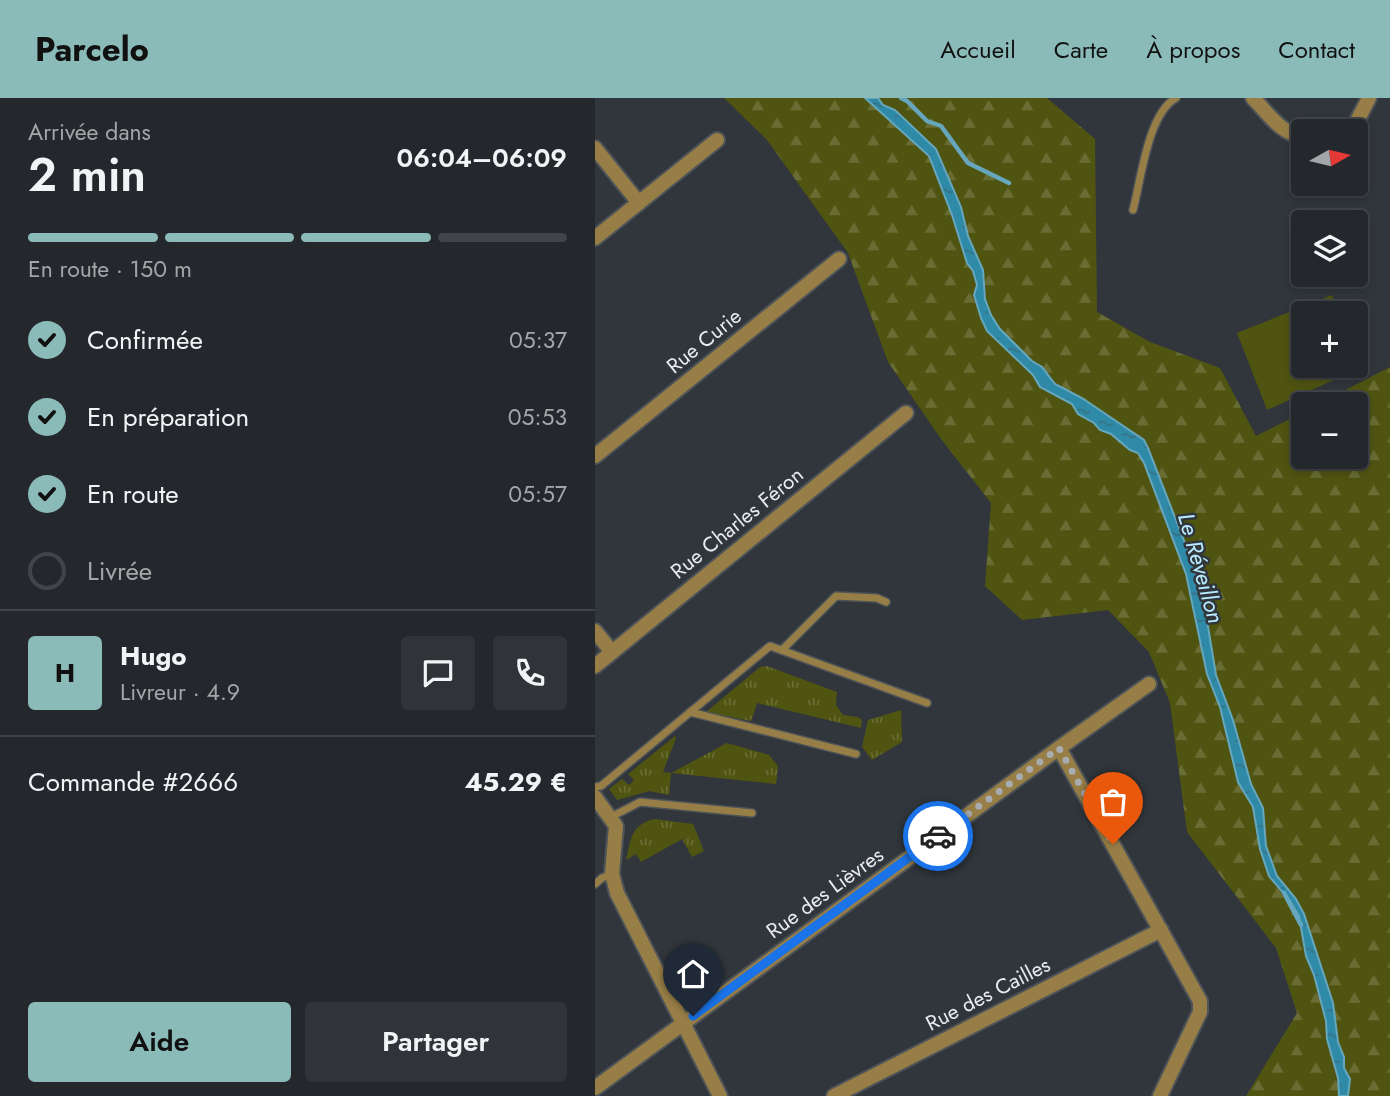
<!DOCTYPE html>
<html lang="fr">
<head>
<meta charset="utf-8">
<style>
  :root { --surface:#24282c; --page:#303438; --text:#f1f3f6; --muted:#a3a6a9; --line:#414448; --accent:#8bbbb9 }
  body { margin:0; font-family:Jost,sans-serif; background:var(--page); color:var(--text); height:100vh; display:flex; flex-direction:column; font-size:26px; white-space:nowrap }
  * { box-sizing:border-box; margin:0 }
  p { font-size:23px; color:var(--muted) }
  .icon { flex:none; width:38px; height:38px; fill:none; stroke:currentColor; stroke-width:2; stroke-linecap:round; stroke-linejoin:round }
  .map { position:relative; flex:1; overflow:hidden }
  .sheet { display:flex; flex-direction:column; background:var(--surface); width:595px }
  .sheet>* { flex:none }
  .needle { width:46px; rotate:82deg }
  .controls { position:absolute; left:696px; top:21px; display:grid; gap:14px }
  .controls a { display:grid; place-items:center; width:77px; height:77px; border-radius:7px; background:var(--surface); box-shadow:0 4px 10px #0003,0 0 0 2px var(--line); font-size:35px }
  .pin { position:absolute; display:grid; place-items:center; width:60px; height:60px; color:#fff; margin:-72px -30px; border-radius:50% 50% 50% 0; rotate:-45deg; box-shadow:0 0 7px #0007 }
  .pin .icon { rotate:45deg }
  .courier { position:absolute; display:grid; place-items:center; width:70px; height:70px; margin:-35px; border:5px solid #1a73e8; border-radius:50%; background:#fff; color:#222; box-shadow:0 2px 9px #0007 }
  .headline em { font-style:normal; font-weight:600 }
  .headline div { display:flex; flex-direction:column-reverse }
  .headline { display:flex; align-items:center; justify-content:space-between; height:119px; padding:0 28px }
  h1 { font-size:46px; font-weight:600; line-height:52px }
  .bar { display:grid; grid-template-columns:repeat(4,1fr); gap:10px 7px; align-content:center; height:84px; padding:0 28px }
  .bar i { height:9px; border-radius:5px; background:var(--line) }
  .bar .on { background:var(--accent) }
  .bar p { grid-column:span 4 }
  .line { display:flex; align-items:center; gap:18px; padding:0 28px; border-top:2px solid var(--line) }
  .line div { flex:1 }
  .round { display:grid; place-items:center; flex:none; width:74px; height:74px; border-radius:7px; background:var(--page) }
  ol { padding:0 28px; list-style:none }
  li { display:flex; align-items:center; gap:21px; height:77px }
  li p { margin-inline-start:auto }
  li .icon { padding:7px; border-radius:50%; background:var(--accent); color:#111; stroke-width:4 }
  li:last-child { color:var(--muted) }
  li i { width:38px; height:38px; border:4px solid var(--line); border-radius:50% }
  .button { display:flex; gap:14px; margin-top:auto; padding:14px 28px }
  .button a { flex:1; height:80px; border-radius:7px; background:var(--accent); color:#111; font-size:28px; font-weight:600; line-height:80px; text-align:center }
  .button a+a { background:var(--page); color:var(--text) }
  header { display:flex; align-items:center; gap:42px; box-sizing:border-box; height:98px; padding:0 35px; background:var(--accent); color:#111 }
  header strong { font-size:33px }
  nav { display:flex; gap:38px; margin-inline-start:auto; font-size:24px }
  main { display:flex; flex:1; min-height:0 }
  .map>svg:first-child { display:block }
</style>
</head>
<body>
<header>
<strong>Parcelo</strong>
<nav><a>Accueil</a><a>Carte</a><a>À propos</a><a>Contact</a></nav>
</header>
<main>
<section class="sheet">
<div class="headline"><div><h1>2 min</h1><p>Arrivée dans</p></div><em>06:04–06:09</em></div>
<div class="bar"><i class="on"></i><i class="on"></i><i class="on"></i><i></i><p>En route · 150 m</p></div>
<ol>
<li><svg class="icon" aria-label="check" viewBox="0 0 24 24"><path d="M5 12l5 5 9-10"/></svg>Confirmée<p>05:37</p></li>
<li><svg class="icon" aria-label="check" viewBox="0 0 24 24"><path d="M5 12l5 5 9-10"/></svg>En préparation<p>05:53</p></li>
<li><svg class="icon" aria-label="check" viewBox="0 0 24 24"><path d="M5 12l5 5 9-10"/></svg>En route<p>05:57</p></li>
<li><i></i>Livrée</li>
</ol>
<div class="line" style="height:126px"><b class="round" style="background:var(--accent);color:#111">H</b><div><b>Hugo</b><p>Livreur · 4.9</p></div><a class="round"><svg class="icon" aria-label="chat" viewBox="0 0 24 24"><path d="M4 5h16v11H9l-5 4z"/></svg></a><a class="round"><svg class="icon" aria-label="phone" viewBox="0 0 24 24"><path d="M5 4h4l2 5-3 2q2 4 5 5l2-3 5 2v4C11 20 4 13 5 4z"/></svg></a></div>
<div class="line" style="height:91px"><div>Commande #2666</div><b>45.29 €</b></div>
<div class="button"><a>Aide</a><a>Partager</a></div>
</section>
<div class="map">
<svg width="795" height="998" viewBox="0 0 795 998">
  <defs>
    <pattern id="grass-tufts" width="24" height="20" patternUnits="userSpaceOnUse" patternTransform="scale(1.75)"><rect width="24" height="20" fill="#505411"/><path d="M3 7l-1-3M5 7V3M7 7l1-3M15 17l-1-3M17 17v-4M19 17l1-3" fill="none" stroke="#696d34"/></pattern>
    <pattern id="forest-firs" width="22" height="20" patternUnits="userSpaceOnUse" patternTransform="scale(1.75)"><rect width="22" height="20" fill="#505411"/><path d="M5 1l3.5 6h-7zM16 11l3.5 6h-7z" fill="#696d34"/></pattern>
    <pattern id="water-ripples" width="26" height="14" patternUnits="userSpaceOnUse" patternTransform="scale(1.75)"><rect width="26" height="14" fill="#2f8aa7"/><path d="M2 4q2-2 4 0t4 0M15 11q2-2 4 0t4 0" fill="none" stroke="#377286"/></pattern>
  </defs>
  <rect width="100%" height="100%" fill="#30363b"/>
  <g fill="url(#grass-tufts)">
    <polygon points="172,568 242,594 241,607 248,617 263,619 267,622 266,630 162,605 157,621 155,623 111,614 165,569"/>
    <polygon points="306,612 307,644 277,662 267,649 273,622"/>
    <polygon points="80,638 81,640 68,674 76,675 132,645 174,657 183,668 181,686 76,675 74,697 54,693 22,702 14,691 27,681 34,687 39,682 33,676"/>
    <path d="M59,721L98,726L109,753L97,759L87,741L46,764L41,756L31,762C36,742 35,727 59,721Z"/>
  </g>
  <polygon fill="url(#forest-firs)" points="129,0 452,0 500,41 502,214 555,244 625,270 661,338 709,314 709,359 761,359 761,306 723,306 795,269 795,998 651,998 702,915 681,850 592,734 575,605 554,554 513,512 427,522 390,488 396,405 346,341 293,264 253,155 172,42"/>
  <polygon fill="#505411" points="737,197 744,215 709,215 709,268 761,268 761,259 765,270 672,312 642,235"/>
  <polygon fill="url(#water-ripples)" stroke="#66a7bd" stroke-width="2" points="270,0 283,0 288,7 300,12 341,51 366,109 373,138 388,172 390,201 396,217 405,231 437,263 447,269 460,286 487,300 549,342 553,350 595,458 609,504 621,577 638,622 656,686 668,710 671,748 682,778 701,801 709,816 738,905 743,944 749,959 749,970 755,981 753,998 744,998 743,980 732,941 731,923 719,877 711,858 704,818 695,803 674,778 665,751 658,709 643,684 625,609 612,576 591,476 549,365 543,355 535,352 516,336 505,332 499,325 483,316 477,306 445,289 438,277 392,233 386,220 379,197 382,187 378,173 372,165 357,117 334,58"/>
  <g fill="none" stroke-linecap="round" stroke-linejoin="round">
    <g stroke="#66a7bd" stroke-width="4.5">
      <polyline points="306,0 312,3 332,23 346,28 373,65 414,85"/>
      <polyline points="689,795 706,827"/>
    </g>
    <defs>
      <g id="service">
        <path d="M538,112C546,82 553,15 581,0"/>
        <polyline points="187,552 241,498 282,500 291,504"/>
        <polyline points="95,614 261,656"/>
        <polyline points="0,689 6,688 175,548 332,605"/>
        <polyline points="16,719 45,704 157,715"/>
        <polyline points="0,786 7,780 17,776"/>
      </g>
      <g id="minor">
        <path d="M658,0C672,14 687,38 709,38"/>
        <polyline points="748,33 759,29 774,0"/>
        <polyline points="0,50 44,105"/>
        <polyline points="0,140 122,42"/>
        <polyline points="0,358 244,161"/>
        <polyline points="0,533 17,554"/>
        <polyline points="0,568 311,315"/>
        <polyline points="464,650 605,903 605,914 565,998"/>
        <polyline points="0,699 21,728 17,776 22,795 125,998"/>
        <polyline points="0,990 464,650 554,586"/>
        <polyline points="239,998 566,832"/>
      </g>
    </defs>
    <use href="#service" stroke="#4d5358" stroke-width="10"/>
    <use href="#minor" stroke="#4d5358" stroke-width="18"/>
    <use href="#service" stroke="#977e46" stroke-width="7"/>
    <use href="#minor" stroke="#977e46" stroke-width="14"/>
  </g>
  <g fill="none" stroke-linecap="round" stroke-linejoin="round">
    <polyline stroke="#a8acb0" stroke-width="7" stroke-dasharray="0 12.6" points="343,738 464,650 518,746"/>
    <polyline stroke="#1a73e8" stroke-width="9" points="98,918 343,738"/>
  </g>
  <g text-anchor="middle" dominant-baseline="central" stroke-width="5" stroke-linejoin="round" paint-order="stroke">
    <g font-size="21" fill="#e8ebef" stroke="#30363b">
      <text transform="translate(109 243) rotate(-39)">Rue Curie</text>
      <text transform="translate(142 425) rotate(-39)">Rue Charles Féron</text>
      <text transform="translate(230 795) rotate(-36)">Rue des Lièvres</text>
      <text transform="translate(393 896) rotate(-27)">Rue des Cailles</text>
    </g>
    <g font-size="23" font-style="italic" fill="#b8ebff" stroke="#30363b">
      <text transform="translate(606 470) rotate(74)">Le Réveillon</text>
    </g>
  </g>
</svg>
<div class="controls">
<a><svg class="needle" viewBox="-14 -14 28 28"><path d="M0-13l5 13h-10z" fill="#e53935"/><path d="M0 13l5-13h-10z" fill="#a3a6a9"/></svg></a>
<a><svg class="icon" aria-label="layers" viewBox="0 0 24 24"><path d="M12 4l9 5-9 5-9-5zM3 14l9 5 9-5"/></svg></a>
<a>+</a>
<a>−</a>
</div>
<div class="pin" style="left:518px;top:746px;background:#ea580c"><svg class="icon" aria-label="bag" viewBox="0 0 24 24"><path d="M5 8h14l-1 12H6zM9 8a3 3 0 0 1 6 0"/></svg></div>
<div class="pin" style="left:98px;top:918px;background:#1f2937"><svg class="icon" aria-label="home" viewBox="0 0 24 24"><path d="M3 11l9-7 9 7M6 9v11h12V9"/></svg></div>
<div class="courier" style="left:343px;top:738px"><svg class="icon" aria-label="car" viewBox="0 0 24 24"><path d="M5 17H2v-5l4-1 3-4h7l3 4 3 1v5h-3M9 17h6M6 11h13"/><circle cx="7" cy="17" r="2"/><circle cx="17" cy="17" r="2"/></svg></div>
</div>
</main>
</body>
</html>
